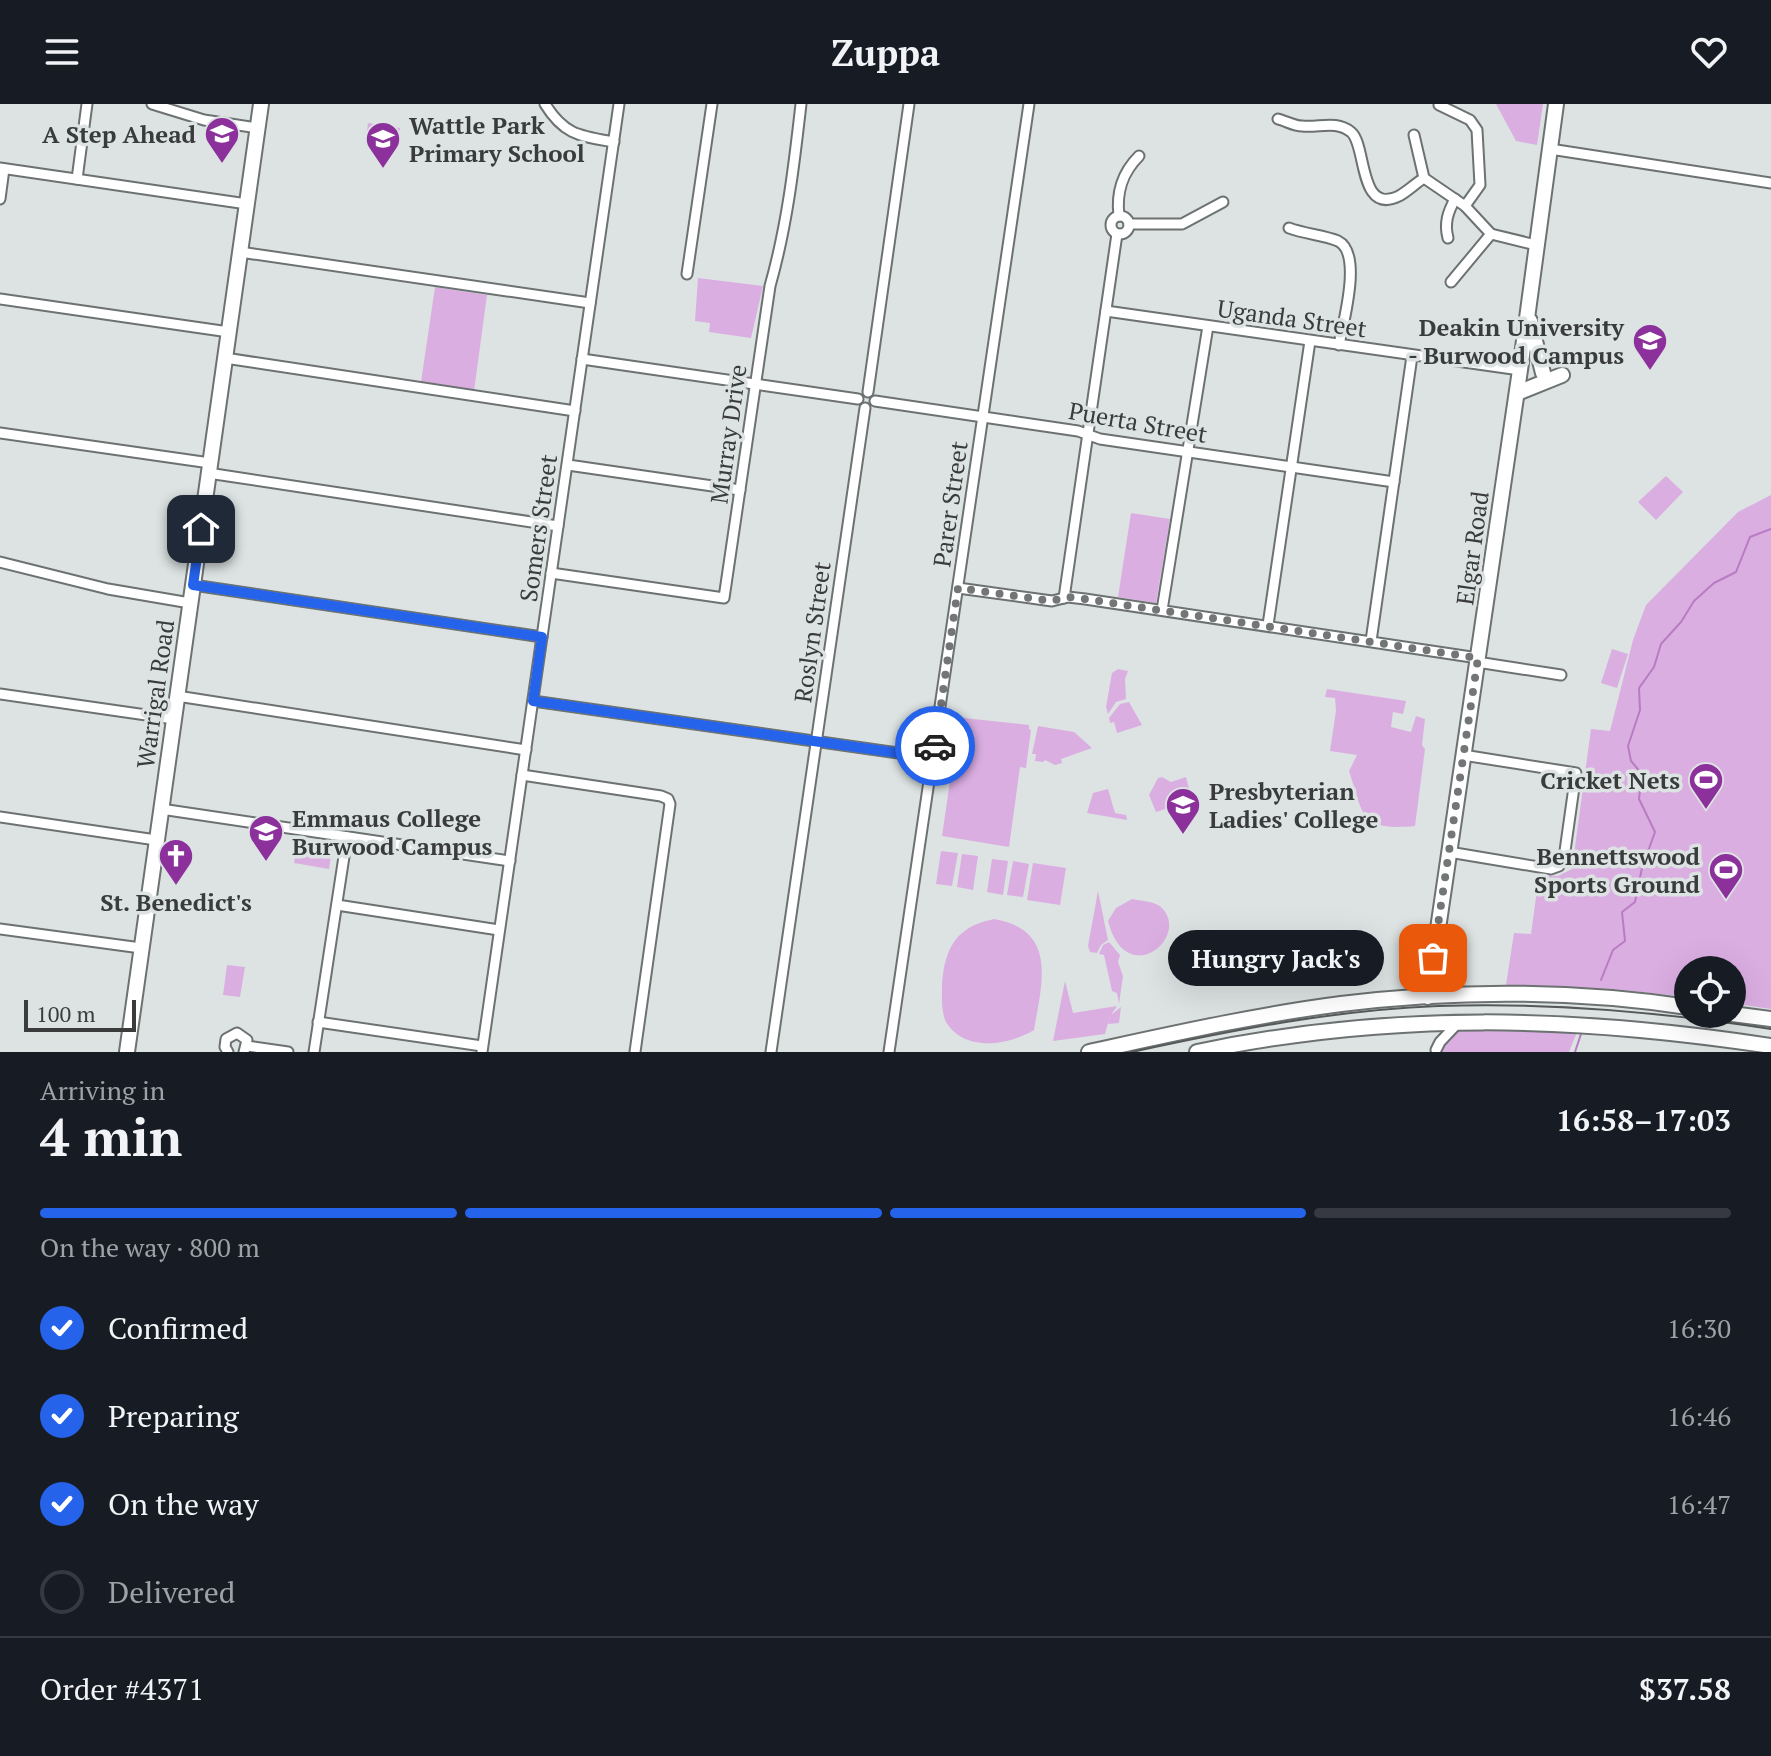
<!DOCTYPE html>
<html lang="en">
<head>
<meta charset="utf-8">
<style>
  :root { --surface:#171b24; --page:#20242c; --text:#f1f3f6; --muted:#9ea1a6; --line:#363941; --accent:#2563eb }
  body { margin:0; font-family:"PT Serif",serif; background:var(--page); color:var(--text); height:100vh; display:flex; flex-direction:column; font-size:30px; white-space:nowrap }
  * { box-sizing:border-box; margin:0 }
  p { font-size:26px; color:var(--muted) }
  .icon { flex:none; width:44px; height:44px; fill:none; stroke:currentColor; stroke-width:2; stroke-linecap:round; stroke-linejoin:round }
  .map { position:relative; height:948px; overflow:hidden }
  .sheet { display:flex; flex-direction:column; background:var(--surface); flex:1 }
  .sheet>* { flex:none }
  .fabs { position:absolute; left:1674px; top:852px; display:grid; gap:16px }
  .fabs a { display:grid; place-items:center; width:72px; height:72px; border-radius:50%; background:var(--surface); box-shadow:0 8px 32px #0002; font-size:40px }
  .scale { position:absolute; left:24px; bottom:20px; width:112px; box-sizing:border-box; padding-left:8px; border:4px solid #3a3c3c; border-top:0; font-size:22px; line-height:28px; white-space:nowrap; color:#3a3c3c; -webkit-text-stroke:6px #dde3e3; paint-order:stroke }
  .pin { position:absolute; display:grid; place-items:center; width:68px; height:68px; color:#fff; margin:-34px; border-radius:16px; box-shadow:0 4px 12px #0006 }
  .courier { position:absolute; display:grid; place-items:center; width:80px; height:80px; margin:-40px; border:6px solid #2563eb; border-radius:50%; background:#fff; color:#222; box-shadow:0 2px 10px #0007 }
  .bubble { position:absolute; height:56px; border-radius:28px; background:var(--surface); box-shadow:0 8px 32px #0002; font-size:26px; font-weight:700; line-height:56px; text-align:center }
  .head em { font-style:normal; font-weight:700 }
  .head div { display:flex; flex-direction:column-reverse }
  .head { display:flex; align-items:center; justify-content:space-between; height:136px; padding:0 40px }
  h1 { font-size:52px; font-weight:700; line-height:60px }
  .bar { display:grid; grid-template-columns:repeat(4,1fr); gap:12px 8px; align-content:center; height:96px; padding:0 40px }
  .bar i { height:10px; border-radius:6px; background:var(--line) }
  .bar .on { background:var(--accent) }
  .bar p { grid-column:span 4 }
  .line { display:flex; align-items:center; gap:20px; padding:0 40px; border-top:2px solid var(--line) }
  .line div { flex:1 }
  ol { padding:0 40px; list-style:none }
  li { display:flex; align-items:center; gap:24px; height:88px }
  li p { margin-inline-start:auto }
  li .icon { padding:8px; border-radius:50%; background:var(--accent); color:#fff; stroke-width:4 }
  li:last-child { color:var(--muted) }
  li i { width:44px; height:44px; border:4px solid var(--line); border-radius:50% }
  header { display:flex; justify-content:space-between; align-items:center; height:104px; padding:0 40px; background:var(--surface); font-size:36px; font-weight:700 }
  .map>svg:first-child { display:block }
</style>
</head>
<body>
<header><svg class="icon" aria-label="menu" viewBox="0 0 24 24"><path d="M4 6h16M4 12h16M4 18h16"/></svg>Zuppa<svg class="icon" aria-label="heart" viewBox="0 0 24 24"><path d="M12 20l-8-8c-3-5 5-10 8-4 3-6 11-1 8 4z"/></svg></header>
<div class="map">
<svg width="1771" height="948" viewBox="0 0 1771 948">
  <rect width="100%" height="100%" fill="#dde3e3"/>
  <g fill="#dbaee2">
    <polygon points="1496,0 1543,0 1537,41 1516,37"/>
    <polygon points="368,19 400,24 397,40 366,35"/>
    <polygon points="698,174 763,182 751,234 709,228 710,219 695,217"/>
    <polygon points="435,183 487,191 474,287 421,278"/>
    <polygon points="1666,372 1683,388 1656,416 1638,398"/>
    <polygon points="1771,391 1771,905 1732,899 1732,866 1688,866 1688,893 1613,885 1506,881 1514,829 1531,830 1539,771 1558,772 1572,765 1591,625 1610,627 1633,536 1646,501 1738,408"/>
    <polygon points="1131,409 1170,415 1156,499 1118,493"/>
    <polygon points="1612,545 1628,550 1617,584 1601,579"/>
    <polygon points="1118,565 1128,567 1125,575 1126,595 1116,598 1108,610 1106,603 1112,569"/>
    <path d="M1327,585L1406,597L1403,610L1393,608L1391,623L1411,628L1416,612L1425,615L1422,641L1425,645L1415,722C1358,727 1364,711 1349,667L1357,651L1330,647L1336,607L1335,594L1325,593Z"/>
    <polygon points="1129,598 1142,621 1117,629 1114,618 1110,619 1109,614 1120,600"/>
    <polygon points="964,614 1029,621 1029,625 1031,626 1026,664 1020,663 1009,743 942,732 958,622"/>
    <polygon points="1038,622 1074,628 1092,644 1061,655 1062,659 1055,661 1045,656 1043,658 1035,657 1036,650 1032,650"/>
    <polygon points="1162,673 1171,678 1186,673 1191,692 1187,698 1156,708 1149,691 1158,674"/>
    <polygon points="1108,685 1115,709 1126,711 1127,716 1087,709 1093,689"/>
    <polygon points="297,739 332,745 329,765 294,759"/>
    <polygon points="941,747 958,749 952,782 936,780"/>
    <polygon points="962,750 978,752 973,786 957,783"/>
    <polygon points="992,755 1008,757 1003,791 987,788"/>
    <polygon points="1013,757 1029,760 1023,793 1007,791"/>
    <polygon points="1033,759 1066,764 1060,801 1027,796"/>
    <polygon points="1098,787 1108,836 1101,841 1097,849 1090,848 1088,842"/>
    <path d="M1132,795C1141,797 1156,797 1163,805C1189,835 1126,886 1108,817L1116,804Z"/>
    <path d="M994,815C1058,826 1042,879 1034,926C1008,942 964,948 946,918C941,908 942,892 942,881C943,864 947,842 961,830C971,821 981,818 994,815Z"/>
    <polygon points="1109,838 1120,851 1118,858 1123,872 1119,900 1117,889 1112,887 1104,851 1099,850 1103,841"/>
    <polygon points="227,861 245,863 240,893 223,891"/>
    <polygon points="1065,877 1073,909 1117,902 1111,911 1121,903 1119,919 1108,920 1110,911 1105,930 1053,937"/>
    <polygon points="1461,925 1577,928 1569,948 1442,948 1441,942"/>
  </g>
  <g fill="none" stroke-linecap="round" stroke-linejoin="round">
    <g stroke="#b77cc2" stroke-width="2">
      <polyline points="1601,876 1613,846 1625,837 1622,808 1635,798 1642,764 1655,728 1639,695 1642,670 1631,657 1628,642 1640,606 1639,584 1654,563 1661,540 1681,518 1694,497 1714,479 1736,468 1750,433 1771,425"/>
      <polyline points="1575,948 1581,930"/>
    </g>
    <defs>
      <g id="minor">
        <polyline points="152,0 204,16 258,24"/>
        <path d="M545,0C564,31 580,32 614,38"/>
        <polyline points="1439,1 1470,16 1477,26 1480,81 1465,102"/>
        <path d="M1278,15C1286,17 1294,22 1302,22C1319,24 1336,16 1351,28C1367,41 1358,112 1399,92C1408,87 1416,79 1424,74L1465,102L1491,130L1536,141"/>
        <polyline points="1414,31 1424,74"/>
        <polyline points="1550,45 1771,79"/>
        <polyline points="0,64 247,100"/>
        <polyline points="77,75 87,0"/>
        <polyline points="0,95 4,65"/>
        <circle cx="1120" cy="121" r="9"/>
        <path d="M1119,112C1116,88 1122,69 1139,52"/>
        <polyline points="1129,120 1182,120 1223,98"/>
        <path d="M1289,124C1305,130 1324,131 1338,137C1363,149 1343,219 1339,241"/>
        <path d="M1448,134C1444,119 1448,108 1455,95"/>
        <polyline points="240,148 590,199"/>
        <polyline points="687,170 712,0"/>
        <polyline points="1451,178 1491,130"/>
        <polyline points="0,195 229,228"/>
        <polyline points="1106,207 1520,266"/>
        <polyline points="225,254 575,307"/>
        <polyline points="582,255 858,295"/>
        <polyline points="868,288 909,0"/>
        <polyline points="875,297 1078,327 1100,335 1394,378"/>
        <polyline points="0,329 210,359"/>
        <polyline points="568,361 740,386"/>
        <polyline points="208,369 558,422"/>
        <polyline points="0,458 108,485 190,499"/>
        <path d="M551,469L724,494L770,182C787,122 794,62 801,0"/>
        <polyline points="193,481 542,533"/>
        <polyline points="958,484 1052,497 1068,493 1085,495 1478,554"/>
        <polyline points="1064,494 1117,130"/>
        <polyline points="1162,506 1208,222"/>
        <polyline points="1268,521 1310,237"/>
        <polyline points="1371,537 1412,252"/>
        <polyline points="1477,558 1561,571"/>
        <polyline points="0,590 174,615"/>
        <polyline points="177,592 526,646"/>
        <polyline points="533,597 933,654"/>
        <polyline points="522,671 661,692 668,695 670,700 635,948"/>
        <polyline points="161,705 510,757"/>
        <polyline points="0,713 156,736"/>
        <polyline points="1449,748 1551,765 1559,762 1564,754 1576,669 1463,651"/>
        <polyline points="337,801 499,826"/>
        <polyline points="0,825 141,844"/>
        <polyline points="318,918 482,942"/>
        <polyline points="247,942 288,948"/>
        <polyline points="1436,946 1440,938 1459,918"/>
        <polyline points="228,948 225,943 226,935 237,929 247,936 244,948"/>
        <polyline points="314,948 347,733"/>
        <polyline points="482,948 619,0"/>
        <polyline points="771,948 865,304"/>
        <polyline points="889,948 1029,0"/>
      </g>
      <g id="primary">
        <polyline points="1530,217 1543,269"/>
        <polyline points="1517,289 1562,271"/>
        <polyline points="1428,893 1520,266 1556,0"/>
        <polyline points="127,948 261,0"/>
      </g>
      <g id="trunk">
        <polyline points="1732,910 1771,915"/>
        <path d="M1089,948C1172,930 1256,911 1341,900C1455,886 1574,886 1688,903"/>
        <path d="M1197,948C1393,907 1573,912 1771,942"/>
      </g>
    </defs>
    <use href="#minor" stroke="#6c7171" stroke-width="13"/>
    <use href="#primary" stroke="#6c7171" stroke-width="18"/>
    <use href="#trunk" stroke="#6c7171" stroke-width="18"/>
    <use href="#minor" stroke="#fff" stroke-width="9"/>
    <use href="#primary" stroke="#fff" stroke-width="14"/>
    <use href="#trunk" stroke="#fff" stroke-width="14"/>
    <path stroke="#565959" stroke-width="2" d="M1132,948C1233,926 1335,906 1438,902C1550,898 1661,908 1771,925"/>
  </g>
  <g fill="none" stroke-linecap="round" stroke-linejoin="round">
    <polyline stroke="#737676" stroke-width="8" stroke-dasharray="0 14.4" points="935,642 958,484 1052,497 1068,493 1085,495 1478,554 1433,854"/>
    <polyline stroke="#2563eb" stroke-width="10" points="201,425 193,481 542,533 533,597 933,654 935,642"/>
  </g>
  <defs>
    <symbol id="school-pin" viewBox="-11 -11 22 30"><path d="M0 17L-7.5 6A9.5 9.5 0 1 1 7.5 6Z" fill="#8c319c" stroke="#dde3e3"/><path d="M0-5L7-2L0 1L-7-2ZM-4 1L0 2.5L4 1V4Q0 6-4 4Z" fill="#fff"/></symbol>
    <symbol id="university-pin" viewBox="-11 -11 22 30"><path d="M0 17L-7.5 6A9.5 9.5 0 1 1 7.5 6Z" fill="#8c319c" stroke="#dde3e3"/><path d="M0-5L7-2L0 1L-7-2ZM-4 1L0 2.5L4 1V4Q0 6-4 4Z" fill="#fff"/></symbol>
    <symbol id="stadium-pin" viewBox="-11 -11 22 30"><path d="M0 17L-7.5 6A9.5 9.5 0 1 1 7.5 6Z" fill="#8c319c" stroke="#dde3e3"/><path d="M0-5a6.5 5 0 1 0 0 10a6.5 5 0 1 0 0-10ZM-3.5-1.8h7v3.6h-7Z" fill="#fff"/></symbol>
    <symbol id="church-pin" viewBox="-11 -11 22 30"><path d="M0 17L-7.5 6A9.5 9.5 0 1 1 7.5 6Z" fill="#8c319c" stroke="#dde3e3"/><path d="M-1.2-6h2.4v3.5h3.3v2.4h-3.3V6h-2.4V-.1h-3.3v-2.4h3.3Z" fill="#fff"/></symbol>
  </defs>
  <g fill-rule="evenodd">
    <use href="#school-pin" x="202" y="10" width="40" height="54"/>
    <use href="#school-pin" x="363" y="15" width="40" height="54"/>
    <use href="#university-pin" x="1630" y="217" width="40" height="54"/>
    <use href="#stadium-pin" x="1686" y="656" width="40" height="54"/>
    <use href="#school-pin" x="1163" y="681" width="40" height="54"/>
    <use href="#school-pin" x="246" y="708" width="40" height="54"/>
    <use href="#church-pin" x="156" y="732" width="40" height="54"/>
    <use href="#stadium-pin" x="1706" y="746" width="40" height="54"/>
  </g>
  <g text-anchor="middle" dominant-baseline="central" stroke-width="7" stroke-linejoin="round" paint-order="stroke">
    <g font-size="24" font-weight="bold" fill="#3a3c3c" stroke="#dde3e3" text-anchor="end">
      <text x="409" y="21" text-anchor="start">Wattle Park<tspan x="409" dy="28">Primary School</tspan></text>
      <text x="196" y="30">A Step Ahead</text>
      <text x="1624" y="223">Deakin University<tspan x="1624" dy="28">- Burwood Campus</tspan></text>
      <text x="1680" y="676">Cricket Nets</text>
      <text x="1209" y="687" text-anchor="start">Presbyterian<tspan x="1209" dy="28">Ladies' College</tspan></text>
      <text x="292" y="714" text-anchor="start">Emmaus College<tspan x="292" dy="28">Burwood Campus</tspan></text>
      <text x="1700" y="752">Bennettswood<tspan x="1700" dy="28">Sports Ground</tspan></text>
      <text x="176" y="798" text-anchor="middle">St. Benedict's</text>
    </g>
    <g font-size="24" fill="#3a3c3c" stroke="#dde3e3">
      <text transform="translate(1292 214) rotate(8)">Uganda Street</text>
      <text transform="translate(1138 318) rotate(10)">Puerta Street</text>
      <text transform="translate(728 330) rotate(-82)">Murray Drive</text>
      <text transform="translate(950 400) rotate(-82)">Parer Street</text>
      <text transform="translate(538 424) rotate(-82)">Somers Street</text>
      <text transform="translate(1472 444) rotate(-82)">Elgar Road</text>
      <text transform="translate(812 528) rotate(-82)">Roslyn Street</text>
      <text transform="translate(155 590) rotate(-82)">Warrigal Road</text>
    </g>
  </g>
</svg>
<div class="fabs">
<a><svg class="icon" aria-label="locate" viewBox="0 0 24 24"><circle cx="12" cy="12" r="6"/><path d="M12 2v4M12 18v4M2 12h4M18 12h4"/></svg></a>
</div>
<div class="scale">100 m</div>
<div class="pin" style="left:1433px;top:854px;background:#ea580c"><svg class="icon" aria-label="bag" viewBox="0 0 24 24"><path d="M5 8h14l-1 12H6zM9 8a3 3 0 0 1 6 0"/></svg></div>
<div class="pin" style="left:201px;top:425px;background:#1f2937"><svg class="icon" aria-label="home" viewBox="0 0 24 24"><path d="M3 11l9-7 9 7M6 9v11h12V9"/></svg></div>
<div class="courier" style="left:935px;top:642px"><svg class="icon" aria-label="car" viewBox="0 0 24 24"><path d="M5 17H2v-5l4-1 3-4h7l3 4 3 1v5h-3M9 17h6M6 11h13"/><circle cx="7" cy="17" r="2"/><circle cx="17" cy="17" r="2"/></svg></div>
<div class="bubble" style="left:1168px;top:826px;width:216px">Hungry Jack's</div>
</div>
<section class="sheet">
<div class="head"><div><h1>4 min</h1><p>Arriving in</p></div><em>16:58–17:03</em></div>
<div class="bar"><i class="on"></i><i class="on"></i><i class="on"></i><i></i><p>On the way · 800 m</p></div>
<ol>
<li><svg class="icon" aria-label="check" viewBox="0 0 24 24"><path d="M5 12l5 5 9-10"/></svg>Confirmed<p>16:30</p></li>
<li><svg class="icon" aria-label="check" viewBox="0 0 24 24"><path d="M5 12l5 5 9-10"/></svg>Preparing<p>16:46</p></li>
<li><svg class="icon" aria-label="check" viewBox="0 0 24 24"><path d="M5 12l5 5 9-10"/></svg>On the way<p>16:47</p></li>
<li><i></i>Delivered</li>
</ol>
<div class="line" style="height:104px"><div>Order #4371</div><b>$37.58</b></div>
</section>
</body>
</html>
